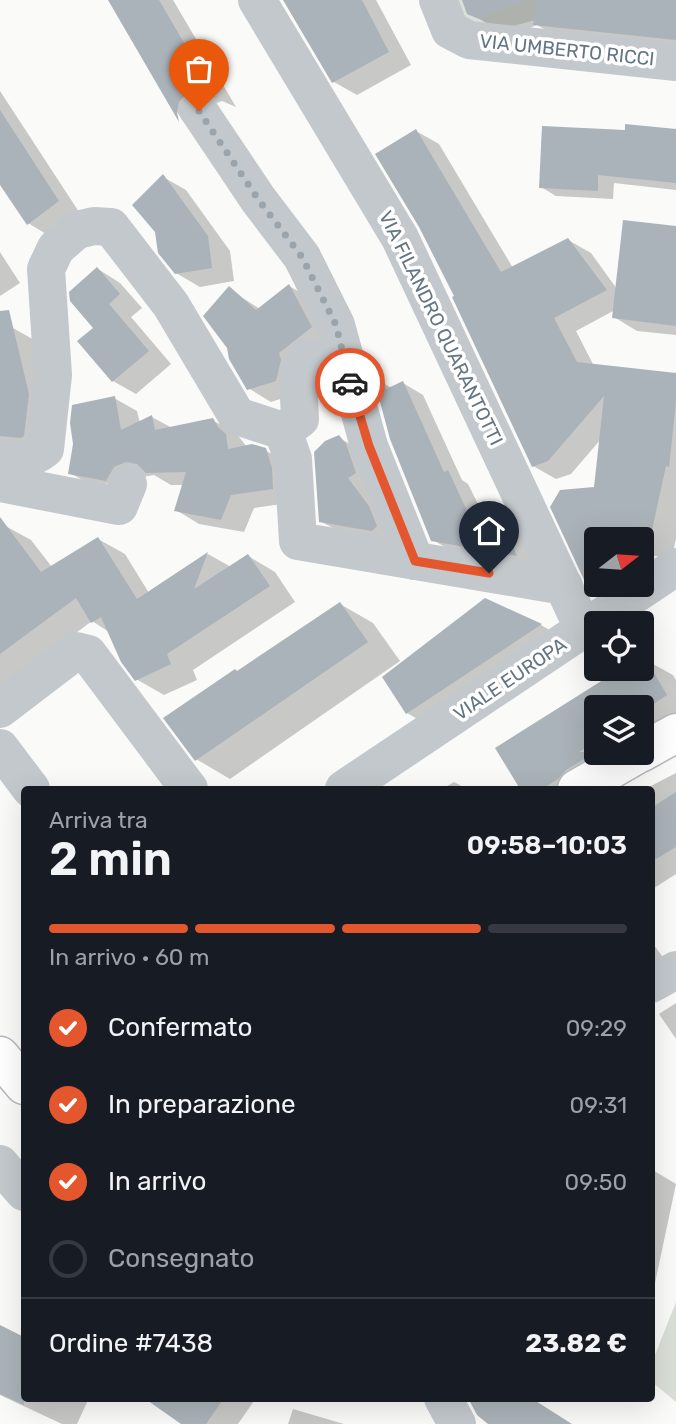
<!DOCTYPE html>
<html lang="it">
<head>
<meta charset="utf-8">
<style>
  :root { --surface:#171b24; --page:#242831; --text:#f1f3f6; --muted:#9ea1a6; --line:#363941; --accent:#e4572e }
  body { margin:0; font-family:Rubik,sans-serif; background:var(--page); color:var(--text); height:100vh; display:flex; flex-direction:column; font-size:26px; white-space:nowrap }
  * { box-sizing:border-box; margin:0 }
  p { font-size:23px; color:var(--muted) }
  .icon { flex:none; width:38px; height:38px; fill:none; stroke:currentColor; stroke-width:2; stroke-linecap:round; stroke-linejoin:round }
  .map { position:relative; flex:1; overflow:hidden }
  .side { position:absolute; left:21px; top:786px; width:634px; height:616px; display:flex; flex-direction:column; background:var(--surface); border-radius:7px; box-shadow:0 7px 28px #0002 }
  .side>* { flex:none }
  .needle { width:46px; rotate:73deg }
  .buttons { position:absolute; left:584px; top:527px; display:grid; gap:14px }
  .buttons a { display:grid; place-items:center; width:70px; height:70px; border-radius:7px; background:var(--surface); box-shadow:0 7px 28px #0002; font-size:35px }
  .pin { position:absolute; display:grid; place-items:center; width:60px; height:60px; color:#fff; margin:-72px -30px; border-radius:50% 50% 50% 0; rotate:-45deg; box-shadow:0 0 7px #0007 }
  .pin .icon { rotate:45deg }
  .courier { position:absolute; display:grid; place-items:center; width:70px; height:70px; margin:-35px; border:5px solid #e4572e; border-radius:50%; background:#fff; color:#222; box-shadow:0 2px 9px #0007 }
  .summary em { font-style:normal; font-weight:600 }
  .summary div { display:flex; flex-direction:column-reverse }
  .summary { display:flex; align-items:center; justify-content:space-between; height:119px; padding:0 28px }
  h1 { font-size:46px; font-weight:600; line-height:52px }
  .bar { display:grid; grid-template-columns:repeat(4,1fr); gap:10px 7px; align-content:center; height:84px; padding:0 28px }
  .bar i { height:9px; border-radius:5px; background:var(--line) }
  .bar .on { background:var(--accent) }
  .bar p { grid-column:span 4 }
  .line { display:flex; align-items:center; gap:18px; padding:0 28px; border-top:2px solid var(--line) }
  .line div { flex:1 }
  ol { padding:0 28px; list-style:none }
  li { display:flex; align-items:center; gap:21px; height:77px }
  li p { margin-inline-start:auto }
  li .icon { padding:7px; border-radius:50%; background:var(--accent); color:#fff; stroke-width:4 }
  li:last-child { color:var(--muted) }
  li i { width:38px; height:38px; border:4px solid var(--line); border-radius:50% }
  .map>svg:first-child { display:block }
</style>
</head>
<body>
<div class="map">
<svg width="676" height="1424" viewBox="0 0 676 1424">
  <rect width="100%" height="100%" fill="#fafaf8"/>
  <g fill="#dadfd7">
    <polygon points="452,0 608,0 488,33 459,20"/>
    <polygon points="676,1302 676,1402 651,1381 651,1365"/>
  </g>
  <g fill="#0003">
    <polygon points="116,0 173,0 236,107 222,101 211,105 202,132 182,120 111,2"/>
    <polygon points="284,0 376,0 411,65 357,95 334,82"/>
    <polygon points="463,0 676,0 676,54 567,42 537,25 509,36 469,13"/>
    <polygon points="0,91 81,215 51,237 28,223 0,182"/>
    <polygon points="416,131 439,144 513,268 568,240 591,253 617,289 676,228 676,335 637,331 614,317 615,310 576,331 594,366 676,375 676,539 672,556 647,556 642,563 642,539 597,539 597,584 635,584 617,609 594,595 596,488 601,439 571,474 556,479 533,466 456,297"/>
    <polygon points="676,131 676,190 614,183 613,199 556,196 541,187 626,132"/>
    <polygon points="163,177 186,190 230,251 234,281 200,287 176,273"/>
    <polygon points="0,252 20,283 0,296"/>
    <polygon points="98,269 120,283 142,308 131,317 171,364 136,394 113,381 80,341 95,328"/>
    <polygon points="289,286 312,299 335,340 299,393 271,402 248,388 229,289 260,309"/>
    <polygon points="13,328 36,341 47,449 0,458 0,331"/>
    <polygon points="381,382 392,388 403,383 423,395 462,480 468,484 481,510 494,504 514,515 536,566 453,552 433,540"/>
    <polygon points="114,398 137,411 140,423 152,417 172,428 212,420 236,433 247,447 265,450 289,464 295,502 254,508 244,532 199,524 176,510 184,485 171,485 154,475 93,486 70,473"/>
    <polygon points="338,437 362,451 400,540 344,534 320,521"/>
    <polygon points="0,523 31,540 52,567 98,539 125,554 149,593 208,554 231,567 248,556 275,572 295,602 193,670 197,680 164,695 136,679 109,632 92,621 3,687 0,685"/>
    <polygon points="485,601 541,625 561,637 428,725 407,713"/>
    <polygon points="340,604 373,623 400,661 230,779 196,759 238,672"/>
    <polygon points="642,658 673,675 676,680 676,726 642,748 642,707 597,707 597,752 636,752 595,789 523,789 497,748 642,668"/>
    <polygon points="676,773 676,874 651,890 651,789 645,789"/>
    <polygon points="454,782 467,789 442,789"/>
    <polygon points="651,941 673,971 651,993"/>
    <polygon points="676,1003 676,1039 659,1014"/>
    <polygon points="651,1169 676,1184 651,1302"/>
    <polygon points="0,1327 24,1339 24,1398 89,1398 77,1424 62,1424 0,1395"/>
    <polygon points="147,1398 256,1398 238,1424 184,1424"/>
    <polygon points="293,1409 344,1424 288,1424"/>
  </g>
  <g fill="#aab3b9">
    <polygon points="108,0 159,0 216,98 208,91 198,89 187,93 179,102 177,112 179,122"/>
    <polygon points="283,0 362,0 389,52 332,83"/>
    <polygon points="462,0 523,0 523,1 479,19 467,14"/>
    <polygon points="537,0 676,0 676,40 533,25"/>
    <polygon points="0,110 59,201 27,225 0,185"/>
    <polygon points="625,124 676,129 676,183 598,175 598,191 539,188 542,126 625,130"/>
    <polygon points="416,129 501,272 568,238 607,290 554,318 577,362 676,373 676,402 669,467 666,466 650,539 597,539 597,584 610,584 592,597 550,507 560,490 594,487 604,396 548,461 532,467 452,297 454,296 419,227 375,154"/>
    <polygon points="163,174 208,236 212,268 175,274 158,253 155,232 132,205"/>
    <polygon points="623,220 676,226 676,326 612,318"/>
    <polygon points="97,267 120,294 109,304 149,351 112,382 77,341 93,328 70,301 69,292"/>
    <polygon points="289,284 312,327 279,353 281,360 276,381 247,390 229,359 227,348 203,316 229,286 256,310"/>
    <polygon points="9,310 29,394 24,436 21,438 0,436 0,311"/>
    <polygon points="381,380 386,389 403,381 444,472 448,470 469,515 494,502 517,556 431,541 390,439 375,383"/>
    <polygon points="115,396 121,430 152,415 155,430 213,418 218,427 226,434 228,449 252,444 266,448 272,468 273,489 231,495 221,520 174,511 186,472 146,473 137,464 126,462 114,467 106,481 68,474 73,444 70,423 72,405"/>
    <polygon points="339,435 346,444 356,473 348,478 369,506 377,526 372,531 319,522 314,452 325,441"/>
    <polygon points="0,517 41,572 98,537 137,599 208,552 194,589 248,554 270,586 167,654 171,664 135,681 121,662 101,617 91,623 76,598 0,654"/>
    <polygon points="485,598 542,624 406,714 382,677"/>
    <polygon points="340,602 368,642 195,761 163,718 235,669 237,671"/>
    <polygon points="622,668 651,668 667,695 649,707 597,707 597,741 579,752 596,752 566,770 558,779 542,789 520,789 495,748"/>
    <polygon points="676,792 676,847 651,862 651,808"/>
    <polygon points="0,1325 24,1337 24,1405 0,1394"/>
    <polygon points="144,1398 224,1398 206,1424 181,1424"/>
    <polygon points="468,1398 531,1398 572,1424 488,1424 477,1415"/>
  </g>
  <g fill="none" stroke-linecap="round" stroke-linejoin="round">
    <defs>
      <g id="major">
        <polyline points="642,752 676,733"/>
        <polyline points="577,789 641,752"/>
        <polyline points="0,1056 24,1085"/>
      </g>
    </defs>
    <use href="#major" stroke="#b5babe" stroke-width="41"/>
    <g stroke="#c3c8cc" stroke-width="38">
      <polyline points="257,0 400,238 584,630"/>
      <polyline points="438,0 450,30 469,40 676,62"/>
      <polyline points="199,111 258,199 302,257 336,325 369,446 415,561"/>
      <polyline points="283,431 293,459 298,541 564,586"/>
      <path d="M0,457C20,461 28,462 45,449L53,375L46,269L56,248L77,230L94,226L111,227L171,305L237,416L283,431L300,419L298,375L307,357"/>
      <polyline points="0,483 119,506 128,484"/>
      <polyline points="0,709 76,651 88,654 189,789"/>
      <polyline points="0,748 31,789"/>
      <polyline points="344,789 676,567"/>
      <polyline points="651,984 676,970"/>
      <polyline points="0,1164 24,1192"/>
      <polyline points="443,1398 457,1424"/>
    </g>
    <use href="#major" stroke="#fff" stroke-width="38"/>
  </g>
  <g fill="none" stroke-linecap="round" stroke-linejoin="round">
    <polyline stroke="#99a4ac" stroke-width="7" stroke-dasharray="0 12.6" points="199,111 258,199 302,257 336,325 350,383"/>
    <polyline stroke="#e4572e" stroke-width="9" points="350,383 369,446 415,561 489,573"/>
  </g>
  <g text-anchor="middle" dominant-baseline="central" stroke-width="7" stroke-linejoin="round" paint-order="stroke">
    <g font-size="19" fill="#657683" stroke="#fff">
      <text transform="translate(567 50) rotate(6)">VIA UMBERTO RICCI</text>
      <text transform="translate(441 328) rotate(64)">VIA FILANDRO QUARANTOTTI</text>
      <text transform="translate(510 679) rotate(-34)">VIALE EUROPA</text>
    </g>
  </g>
</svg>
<div class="buttons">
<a><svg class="needle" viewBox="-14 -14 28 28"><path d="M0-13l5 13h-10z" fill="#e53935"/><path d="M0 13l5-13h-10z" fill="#9ea1a6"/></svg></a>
<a><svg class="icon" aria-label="locate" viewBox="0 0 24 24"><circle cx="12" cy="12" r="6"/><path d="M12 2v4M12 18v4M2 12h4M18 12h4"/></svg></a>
<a><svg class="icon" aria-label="layers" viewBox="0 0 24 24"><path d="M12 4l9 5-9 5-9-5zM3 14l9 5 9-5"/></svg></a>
</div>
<div class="pin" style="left:199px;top:111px;background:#ea580c"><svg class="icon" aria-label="bag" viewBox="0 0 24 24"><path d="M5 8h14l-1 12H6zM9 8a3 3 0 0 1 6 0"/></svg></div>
<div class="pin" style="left:489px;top:573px;background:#1f2937"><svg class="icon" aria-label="home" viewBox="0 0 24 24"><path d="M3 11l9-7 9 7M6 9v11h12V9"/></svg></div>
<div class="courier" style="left:350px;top:383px"><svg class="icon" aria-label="car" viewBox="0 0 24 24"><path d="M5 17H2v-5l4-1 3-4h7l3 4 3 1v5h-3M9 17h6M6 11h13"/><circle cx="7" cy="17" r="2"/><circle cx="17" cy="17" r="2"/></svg></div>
<section class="side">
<div class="summary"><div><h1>2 min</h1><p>Arriva tra</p></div><em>09:58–10:03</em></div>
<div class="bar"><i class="on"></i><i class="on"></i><i class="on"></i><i></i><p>In arrivo · 60 m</p></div>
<ol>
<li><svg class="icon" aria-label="check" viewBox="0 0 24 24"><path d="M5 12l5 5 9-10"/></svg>Confermato<p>09:29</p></li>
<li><svg class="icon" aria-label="check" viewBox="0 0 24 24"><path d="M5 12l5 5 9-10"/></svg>In preparazione<p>09:31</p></li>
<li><svg class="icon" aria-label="check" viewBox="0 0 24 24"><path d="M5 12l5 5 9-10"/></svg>In arrivo<p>09:50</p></li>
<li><i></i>Consegnato</li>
</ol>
<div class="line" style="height:91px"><div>Ordine #7438</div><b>23.82 €</b></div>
</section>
</div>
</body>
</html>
